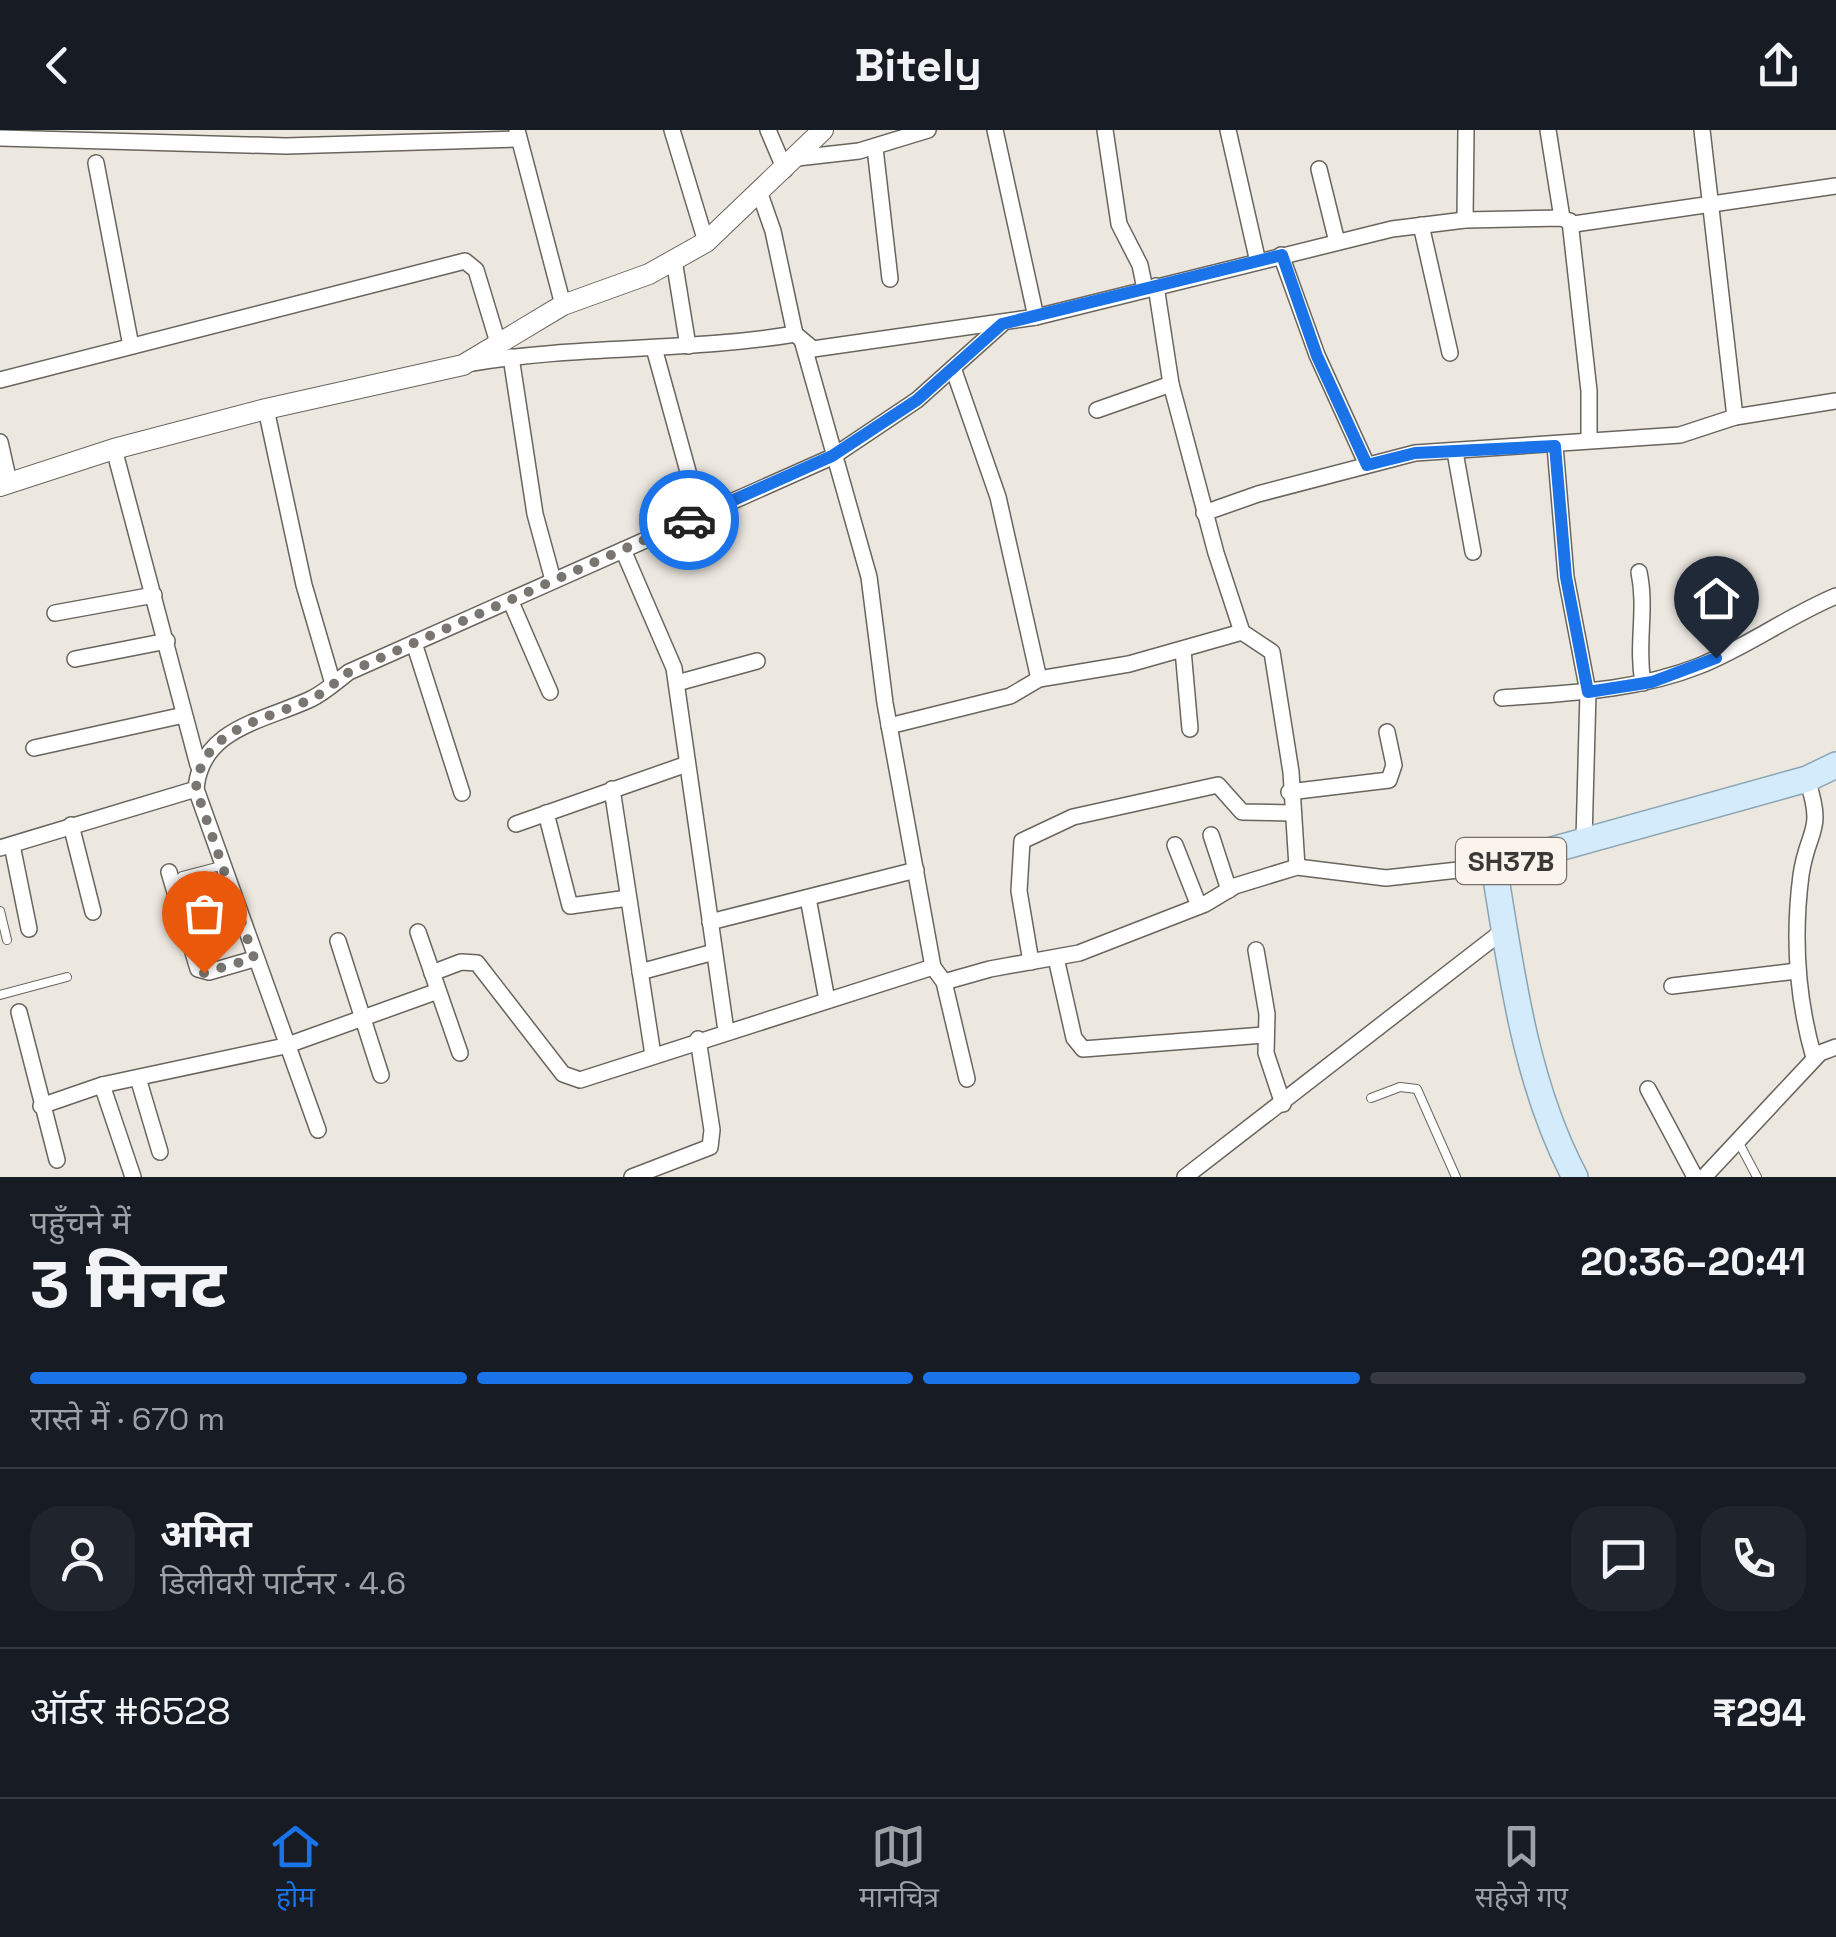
<!DOCTYPE html>
<html lang="hi">
<head>
<meta charset="utf-8">
<style>
  :root { --surface:#171b24; --page:#20242c; --text:#f1f3f6; --muted:#9ea1a6; --line:#363941; --accent:#1a73e8 }
  body { margin:0; font-family:"Space Grotesk","Noto Sans Devanagari",sans-serif; background:var(--page); color:var(--text); height:100vh; display:flex; flex-direction:column; font-size:38px; white-space:nowrap }
  * { box-sizing:border-box; margin:0 }
  p { font-size:32px; color:var(--muted) }
  .icon { flex:none; width:55px; height:55px; fill:none; stroke:currentColor; stroke-width:2; stroke-linecap:round; stroke-linejoin:round }
  .map { position:relative; height:1047px; overflow:hidden }
  .side { display:flex; flex-direction:column; background:var(--surface); flex:1 }
  .side>* { flex:none }
  .pin { position:absolute; display:grid; place-items:center; width:85px; height:85px; color:#fff; margin:-102px -42px; border-radius:50% 50% 50% 0; rotate:-45deg; box-shadow:0 0 10px #0007 }
  .pin .icon { rotate:45deg }
  .courier { position:absolute; display:grid; place-items:center; width:100px; height:100px; margin:-50px; border:8px solid #1a73e8; border-radius:50%; background:#fff; color:#222; box-shadow:0 2px 12px #0007 }
  .summary em { font-style:normal; font-weight:800 }
  .summary div { display:flex; flex-direction:column-reverse }
  .summary { display:flex; align-items:center; justify-content:space-between; height:170px; padding:0 30px }
  h1 { font-size:65px; font-weight:800; line-height:75px }
  .bar { display:grid; grid-template-columns:repeat(4,1fr); gap:15px 10px; align-content:center; height:120px; padding:0 30px }
  .bar i { height:12px; border-radius:8px; background:var(--line) }
  .bar .current { background:var(--accent) }
  .bar p { grid-column:span 4 }
  .line { display:flex; align-items:center; gap:25px; padding:0 30px; border-top:2px solid var(--line) }
  .line div { flex:1 }
  .round { display:grid; place-items:center; flex:none; width:105px; height:105px; border-radius:30px; background:var(--page) }
  header { display:flex; justify-content:space-between; align-items:center; height:130px; padding:0 30px; background:var(--surface); font-size:45px; font-weight:800 }
  .dock { display:flex; justify-content:space-around; align-items:center; height:140px; border-top:2px solid var(--line); background:var(--surface); font-size:28px; color:var(--muted) }
  .dock a { display:grid; justify-items:center; gap:5px }
  .dock .current { color:var(--accent) }
  .map>svg:first-child { display:block }
</style>
</head>
<body>
<header><svg class="icon" aria-label="back" viewBox="0 0 24 24"><path d="M15 5l-7 7 7 7"/></svg>Bitely<svg class="icon" aria-label="share" viewBox="0 0 24 24"><path d="M12 15V3M7 8l5-5 5 5M5 13v7h14v-7"/></svg></header>
<div class="map">
<svg width="1836" height="1047" viewBox="0 0 1836 1047">
  <rect width="100%" height="100%" fill="#ece7df"/>
  <g fill="none" stroke-linecap="round" stroke-linejoin="round">
    <defs>
      <g id="service">
        <polyline points="182,746 224,735"/>
        <polyline points="0,781 7,810"/>
        <polyline points="0,865 67,847"/>
        <polyline points="1371,968 1400,957 1417,959 1456,1047"/>
        <polyline points="1738,1011 1757,1047"/>
      </g>
      <g id="minor">
        <polyline points="517,0 563,175"/>
        <polyline points="672,0 706,112"/>
        <polyline points="768,0 785,40"/>
        <polyline points="995,0 1036,187"/>
        <polyline points="1105,0 1119,94 1140,135 1145,159"/>
        <polyline points="1228,0 1258,132"/>
        <polyline points="1548,0 1562,88"/>
        <polyline points="1702,0 1735,287"/>
        <polyline points="0,8 286,16 519,9"/>
        <polyline points="875,18 890,149"/>
        <polyline points="797,28 859,21 928,0"/>
        <polyline points="96,33 131,216"/>
        <polyline points="1319,39 1337,112"/>
        <polyline points="1465,90 1466,0"/>
        <polyline points="1570,91 1589,261 1589,310"/>
        <polyline points="1421,95 1450,223"/>
        <polyline points="1281,125 1317,225 1367,335"/>
        <polyline points="674,130 688,216"/>
        <polyline points="1156,156 1171,254 1216,423 1242,502 1272,522 1291,642 1297,737"/>
        <polyline points="795,204 813,219 1036,187 1392,99 1465,90 1562,88 1574,94 1836,56"/>
        <polyline points="802,210 869,447 885,573 933,837 944,852 967,949"/>
        <polyline points="654,218 700,385"/>
        <polyline points="511,227 535,384 553,450"/>
        <path d="M472,233C579,215 687,222 795,204L773,101L760,64"/>
        <polyline points="953,238 998,367 1039,549"/>
        <polyline points="0,250 465,131 476,140 499,216"/>
        <polyline points="266,279 304,455 333,554"/>
        <polyline points="1097,280 1171,254"/>
        <polyline points="0,312 9,352"/>
        <polyline points="1555,316 1566,447 1588,562 1584,710"/>
        <polyline points="114,319 198,635"/>
        <polyline points="1455,322 1473,422"/>
        <polyline points="1204,383 1258,364 1415,323 1680,305 1735,287 1836,271"/>
        <polyline points="623,420 674,538 726,901"/>
        <path d="M1639,442C1647,480 1636,514 1643,553"/>
        <polyline points="511,472 550,562"/>
        <polyline points="55,483 154,465"/>
        <polyline points="414,513 462,663"/>
        <polyline points="1183,520 1190,599"/>
        <polyline points="75,529 167,511"/>
        <polyline points="677,553 757,531"/>
        <path d="M1502,568C1568,563 1636,561 1699,536C1747,517 1788,486 1836,466"/>
        <polyline points="889,596 1010,566 1039,549 1129,534 1242,502"/>
        <polyline points="34,618 184,585"/>
        <path d="M1807,649C1825,704 1808,697 1801,745C1793,807 1797,869 1814,928"/>
        <polyline points="196,659 318,1000"/>
        <polyline points="612,659 653,925"/>
        <polyline points="1289,662 1389,650 1394,635 1387,602"/>
        <polyline points="546,683 570,776 628,768"/>
        <polyline points="516,694 687,634"/>
        <polyline points="71,695 93,782"/>
        <polyline points="1211,705 1229,760"/>
        <polyline points="12,715 29,799"/>
        <polyline points="1175,715 1199,776"/>
        <path d="M0,718L196,659C201,598 264,591 311,569C324,563 337,551 349,542L832,327L917,270L1002,194"/>
        <polyline points="169,742 198,839 209,842 254,829"/>
        <polyline points="808,768 827,870"/>
        <polyline points="710,792 916,740"/>
        <polyline points="418,802 460,923"/>
        <polyline points="338,811 381,945"/>
        <polyline points="1256,820 1267,884 1266,923 1283,974"/>
        <polyline points="1056,828 1074,908 1083,919 1264,905"/>
        <polyline points="1031,832 1019,761 1022,711 1073,687 1218,655 1242,682 1291,683"/>
        <polyline points="640,842 714,822"/>
        <polyline points="432,843 461,832 477,833 563,944 580,950 933,837"/>
        <polyline points="944,852 990,839 1079,823 1205,774 1235,756 1297,737 1386,748 1494,736"/>
        <polyline points="1672,856 1797,841"/>
        <polyline points="19,882 57,1030"/>
        <polyline points="138,948 160,1022"/>
        <polyline points="102,955 133,1047"/>
        <polyline points="1648,959 1695,1047"/>
        <polyline points="41,976 102,955 285,916 438,861"/>
        <polyline points="632,1047 710,1017 712,1000 698,909"/>
        <polyline points="1185,1047 1504,800"/>
        <polyline points="1704,1047 1820,923 1836,917"/>
      </g>
      <polyline id="tertiary" points="0,356 114,319 266,279 463,235 563,175 649,144 706,112 823,0"/>
      <path id="primary" d="M1575,1047C1525,953 1511,840 1494,736L1807,649L1836,635"/>
    </defs>
    <use href="#service" stroke="#69655e" stroke-width="10"/>
    <use href="#minor" stroke="#69655e" stroke-width="18"/>
    <use href="#tertiary" stroke="#69655e" stroke-width="22"/>
    <use href="#primary" stroke="#8ba4b3" stroke-width="28"/>
    <use href="#service" stroke="#fff" stroke-width="8"/>
    <use href="#minor" stroke="#fff" stroke-width="15"/>
    <use href="#tertiary" stroke="#fff" stroke-width="20"/>
    <use href="#primary" stroke="#d3ebfa" stroke-width="25"/>
  </g>
  <g fill="none" stroke-linecap="round" stroke-linejoin="round">
    <path stroke="#797671" stroke-width="10" stroke-dasharray="0 18" d="M204,843L254,828L196,659C201,598 264,591 311,569C324,563 337,551 349,542L689,390"/>
    <polyline stroke="#1a73e8" stroke-width="12" points="689,390 832,326 917,270 1002,194 1282,125 1317,226 1367,335 1415,323 1555,316 1566,447 1588,562 1652,552 1716,528"/>
  </g>
  <g text-anchor="middle" dominant-baseline="central" stroke-width="10" stroke-linejoin="round" paint-order="stroke">
    <rect fill="#faf4ec" stroke="#74716d" stroke-width="2.5" x="1456" y="708" width="110" height="46" rx="8"/>
    <g font-size="28" font-weight="bold" fill="#3b3936">
      <text x="1511" y="731">SH37B</text>
    </g>
  </g>
</svg>
<div class="pin" style="left:204px;top:843px;background:#ea580c"><svg class="icon" aria-label="bag" viewBox="0 0 24 24"><path d="M5 8h14l-1 12H6zM9 8a3 3 0 0 1 6 0"/></svg></div>
<div class="pin" style="left:1716px;top:528px;background:#1f2937"><svg class="icon" aria-label="home" viewBox="0 0 24 24"><path d="M3 11l9-7 9 7M6 9v11h12V9"/></svg></div>
<div class="courier" style="left:689px;top:390px"><svg class="icon" aria-label="car" viewBox="0 0 24 24"><path d="M5 17H2v-5l4-1 3-4h7l3 4 3 1v5h-3M9 17h6M6 11h13"/><circle cx="7" cy="17" r="2"/><circle cx="17" cy="17" r="2"/></svg></div>
</div>
<section class="side">
<div class="summary"><div><h1>3 मिनट</h1><p>पहुँचने में</p></div><em>20:36–20:41</em></div>
<div class="bar"><i class="current"></i><i class="current"></i><i class="current"></i><i></i><p>रास्ते में · 670 m</p></div>
<div class="line" style="height:180px"><a class="round"><svg class="icon" aria-label="person" viewBox="0 0 24 24"><circle cx="12" cy="8" r="4"/><path d="M4 21q1-7 8-7t8 7"/></svg></a><div><b>अमित</b><p>डिलीवरी पार्टनर · 4.6</p></div><a class="round"><svg class="icon" aria-label="chat" viewBox="0 0 24 24"><path d="M4 5h16v11H9l-5 4z"/></svg></a><a class="round"><svg class="icon" aria-label="phone" viewBox="0 0 24 24"><path d="M5 4h4l2 5-3 2q2 4 5 5l2-3 5 2v4C11 20 4 13 5 4z"/></svg></a></div>
<div class="line" style="height:130px"><div>ऑर्डर #6528</div><b>₹294</b></div>
</section>
<nav class="dock">
<a class="current"><svg class="icon" aria-label="home" viewBox="0 0 24 24"><path d="M3 11l9-7 9 7M6 9v11h12V9"/></svg>होम</a>
<a><svg class="icon" aria-label="map" viewBox="0 0 24 24"><path d="M3 6l6-2 6 2 6-2v14l-6 2-6-2-6 2zM9 4v14M15 6v14"/></svg>मानचित्र</a>
<a><svg class="icon" aria-label="saved" viewBox="0 0 24 24"><path d="M7 4h10v16l-5-4-5 4z"/></svg>सहेजे गए</a>
</nav>
</body>
</html>
